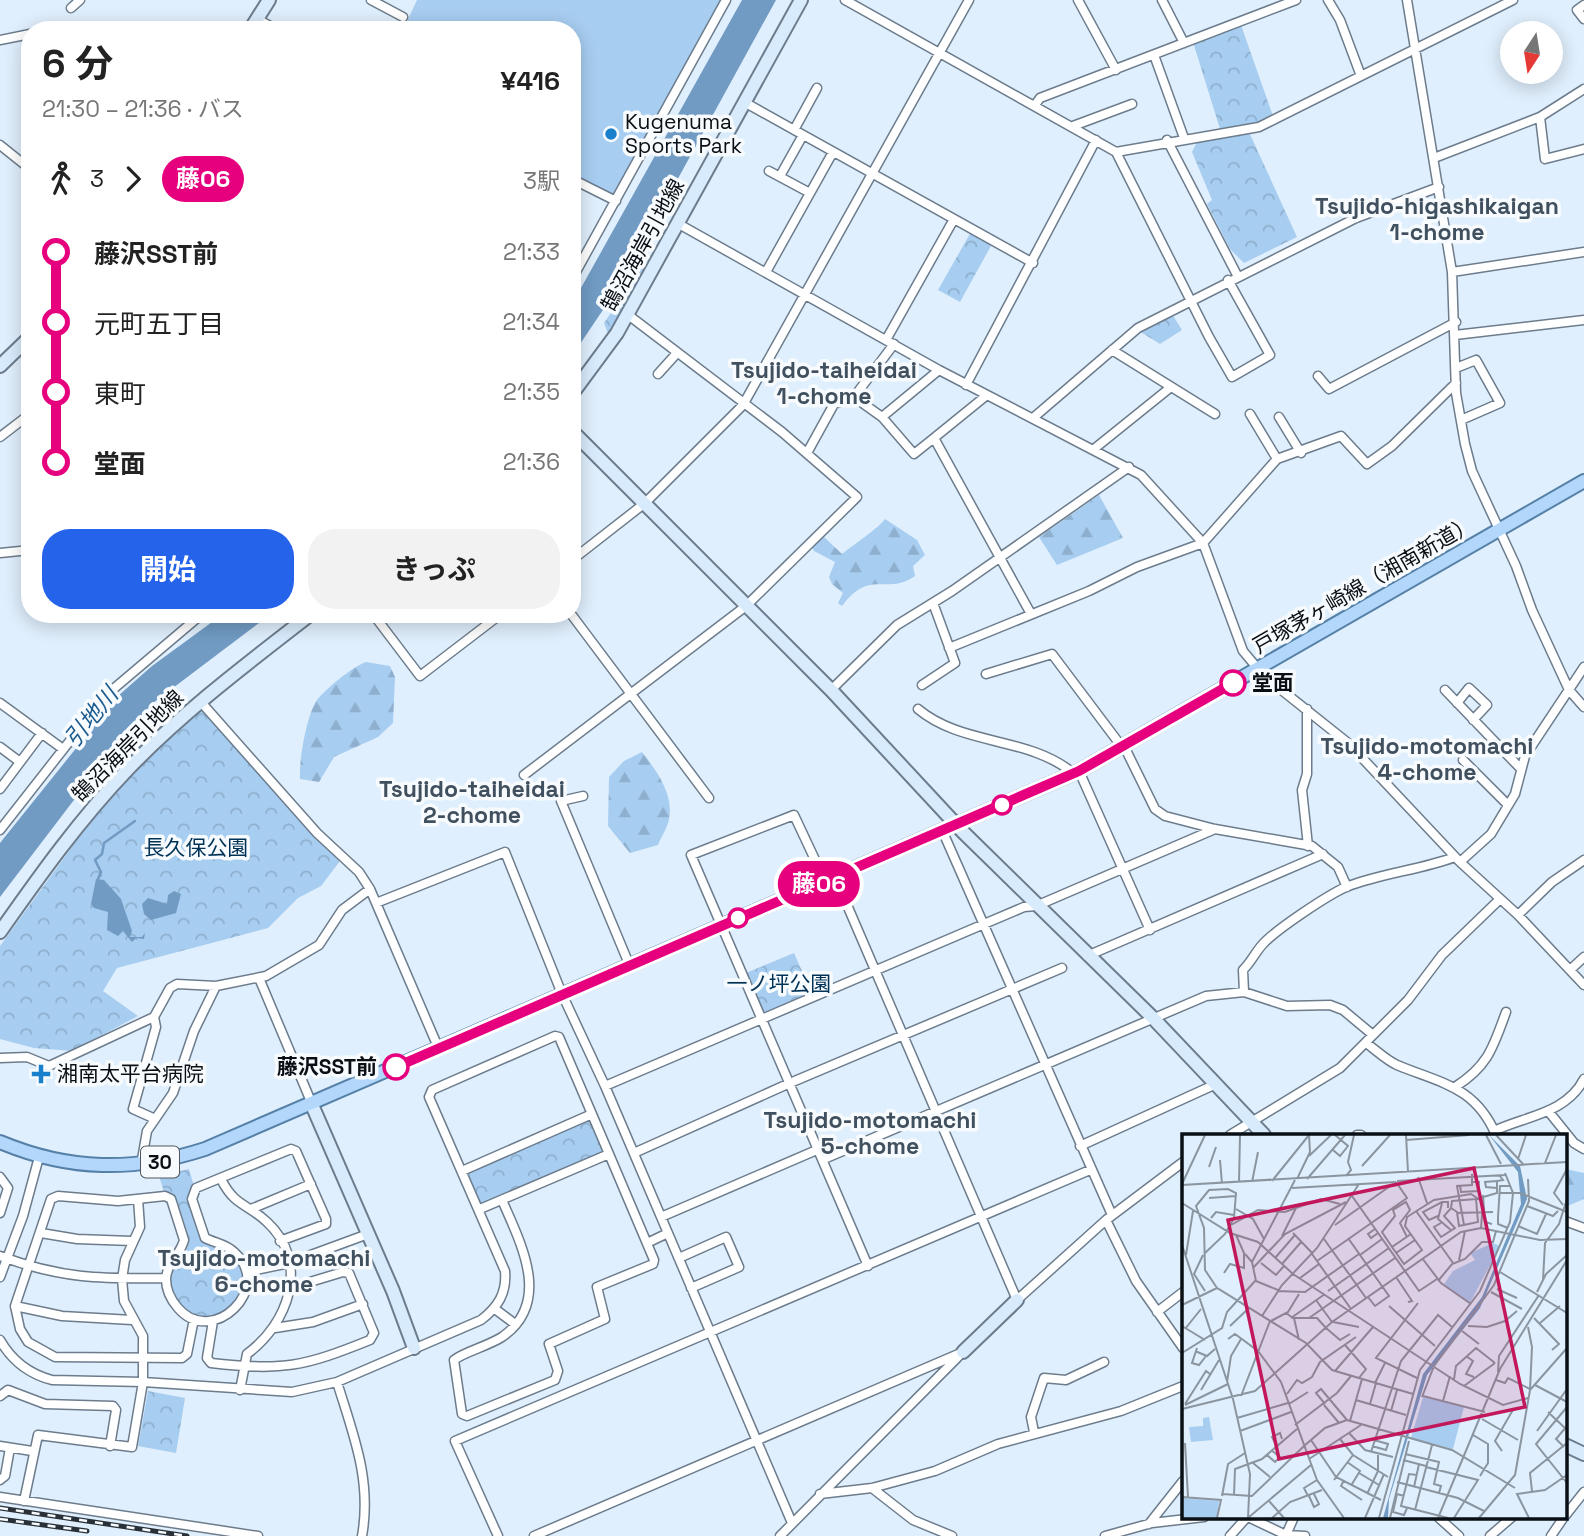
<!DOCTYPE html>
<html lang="ja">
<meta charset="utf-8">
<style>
:root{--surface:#fff;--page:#f2f2f2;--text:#222;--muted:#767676;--accent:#2563eb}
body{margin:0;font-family:"Space Grotesk","Noto Sans JP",sans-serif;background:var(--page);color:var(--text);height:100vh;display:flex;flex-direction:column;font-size:26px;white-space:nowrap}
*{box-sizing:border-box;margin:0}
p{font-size:23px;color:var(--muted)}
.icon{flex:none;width:38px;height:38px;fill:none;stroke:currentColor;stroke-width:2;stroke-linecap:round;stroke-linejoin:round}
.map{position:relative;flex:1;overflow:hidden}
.panel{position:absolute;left:21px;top:21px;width:560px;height:602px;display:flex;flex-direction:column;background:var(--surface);border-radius:28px;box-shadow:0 4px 18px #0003}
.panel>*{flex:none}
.badge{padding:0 14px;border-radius:23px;font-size:24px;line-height:46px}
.needle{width:46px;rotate:192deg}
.controls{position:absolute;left:1500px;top:21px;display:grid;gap:14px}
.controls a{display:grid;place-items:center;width:63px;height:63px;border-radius:50%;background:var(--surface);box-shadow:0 4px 18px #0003;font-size:35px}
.map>.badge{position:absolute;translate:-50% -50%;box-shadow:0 0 0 4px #fff}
.legs{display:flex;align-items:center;gap:10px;height:77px;padding:0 21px;font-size:23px}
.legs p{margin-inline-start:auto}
.head{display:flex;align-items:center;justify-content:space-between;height:119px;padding:0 21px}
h1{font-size:38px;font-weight:700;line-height:52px}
.cta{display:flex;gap:14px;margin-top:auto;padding:14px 21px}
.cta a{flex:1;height:80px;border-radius:28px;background:var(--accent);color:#fff;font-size:28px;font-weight:700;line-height:80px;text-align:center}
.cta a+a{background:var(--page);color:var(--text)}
ul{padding:0 21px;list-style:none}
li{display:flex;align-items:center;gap:24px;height:70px;font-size:26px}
li i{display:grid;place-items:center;width:10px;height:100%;margin:0 9px;background:currentColor}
li i::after{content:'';width:18px;height:18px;margin:-9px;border:5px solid;border-radius:50%;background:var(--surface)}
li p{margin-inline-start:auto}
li:first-child i{background:linear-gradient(#0000 50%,currentColor 0)}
li:last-child i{background:linear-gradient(currentColor 50%,#0000 0)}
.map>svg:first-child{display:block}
.grass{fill:#a7cdf0}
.forest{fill:url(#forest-firs)}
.park{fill:url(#park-crowns)}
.water{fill:#719bc3}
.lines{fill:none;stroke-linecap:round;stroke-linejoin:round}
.stream{stroke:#719bc3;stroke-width:2.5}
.street-casing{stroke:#6c7c8c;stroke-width:11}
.secondary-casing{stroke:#6c7c8c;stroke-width:16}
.primary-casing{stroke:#5580a7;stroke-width:16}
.street{stroke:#fff;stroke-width:8}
.secondary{stroke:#d8ebfc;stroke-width:12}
.primary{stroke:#b2d7fa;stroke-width:12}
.rail-casing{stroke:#293037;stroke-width:5}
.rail{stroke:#f7fbfe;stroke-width:2.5;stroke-dasharray:8;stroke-linecap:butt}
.line-1-casing{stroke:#fff;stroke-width:16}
.line-1{stroke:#e6007e;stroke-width:10}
.poi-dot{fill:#1b80cb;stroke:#f7fbfe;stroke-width:2.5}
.stop-1-dot{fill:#fff;stroke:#e6007e;stroke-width:3.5}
.labels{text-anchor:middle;stroke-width:7;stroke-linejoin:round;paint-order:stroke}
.shield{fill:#f7fbfe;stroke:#50565a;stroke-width:2}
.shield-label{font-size:19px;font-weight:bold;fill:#090f14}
.poi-label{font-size:21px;fill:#090f14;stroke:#f7fbfe;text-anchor:start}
.street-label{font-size:21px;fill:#090f14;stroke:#f7fbfe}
.stop-label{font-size:21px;font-weight:bold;fill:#090f14;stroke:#f7fbfe;text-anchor:start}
.park-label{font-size:21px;fill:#003257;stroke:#f7fbfe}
.neighbourhood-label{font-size:23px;font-weight:bold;fill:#41505e;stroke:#f7fbfe}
.water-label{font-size:23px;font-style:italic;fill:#1b5b8f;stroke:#f7fbfe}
.inset-road{fill:none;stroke:#8a95a0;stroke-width:2}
.view{fill:#c2185b;fill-opacity:0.15;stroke:#c2185b;stroke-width:3.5}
.inset-edge{fill:none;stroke:#090f14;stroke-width:3.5}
</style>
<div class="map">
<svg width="1584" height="1536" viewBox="0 0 1584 1536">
<defs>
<pattern id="forest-firs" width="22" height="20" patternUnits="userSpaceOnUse" patternTransform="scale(1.75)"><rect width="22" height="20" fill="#a7cdf0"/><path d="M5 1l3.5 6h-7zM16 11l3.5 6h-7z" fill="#8eafcd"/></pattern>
<pattern id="park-crowns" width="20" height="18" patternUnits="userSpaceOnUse" patternTransform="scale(1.75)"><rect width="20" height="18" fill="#a7cdf0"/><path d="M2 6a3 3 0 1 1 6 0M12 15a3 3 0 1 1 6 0" fill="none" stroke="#8eafcd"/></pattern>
</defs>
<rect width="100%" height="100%" fill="#e0effd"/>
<path class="grass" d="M417 0H721L616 195H612L572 176V30H403Z"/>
<path class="forest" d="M1099 495 1123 538 1057 565 1039 537Z
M885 519 917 540 925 555 913 566 915 576C886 596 870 568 842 606L838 603 843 593 832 584 829 577 835 562 814 551 812 547 823 536 842 554C852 546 880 527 885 519Z
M366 662 390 666 395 677 393 723 378 737 334 757 319 782 300 779C299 760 306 720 315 703 321 692 355 665 366 662Z
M642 752C656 770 674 794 669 819 668 827 661 837 658 845L630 853 608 826 609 777 624 761Z
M1565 1169 1584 1173V1199L1565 1207Z"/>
<path class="park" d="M1241 25 1273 116 1257 123 1220 129 1193 42Z
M1249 132 1297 237 1244 263 1230 249 1207 204 1212 200 1192 152 1197 142Z
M971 232 992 244 960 302 938 290Z
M643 266 649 275 611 341 604 323Z
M1172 314 1182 330 1160 344 1139 331Z
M202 708 299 819 340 861 321 886 298 898 268 928 117 968 103 991 138 1016 72 1051 34 1048 0 1039V946L90 822 137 770Z
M794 953 812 994 764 1015 746 973Z
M592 1114 609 1154 480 1209 462 1171Z
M189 1169 194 1186 188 1196C191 1209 194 1232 205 1241 212 1246 223 1246 229 1251 250 1266 247 1290 232 1306 210 1331 166 1311 170 1277 172 1264 186 1256 188 1245 190 1232 179 1211 176 1198L164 1192 159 1176Z
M148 1391 185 1398 176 1453 138 1446Z"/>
<path class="water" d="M742 0H776L619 286 572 356V304Z
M223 614H271L153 703 125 733 0 897V843L4 838 118 696 152 666Z
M96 879 104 880 121 899 132 931 130 937H142L145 933 144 939 136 938 132 942 123 931 118 936 107 930 108 912 94 908 91 904Z
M174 891 181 894 176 913 151 920 144 914 142 904 148 898 167 904 168 895Z"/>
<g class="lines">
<path class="stream" d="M98 879 101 872 95 860 102 854 104 843 135 821"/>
<defs>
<path id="street" d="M371 0 403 17
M845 0 1116 152 1209 337 1232 377 1270 355 1228 280
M1078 0 1116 70
M1162 0 1184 43
M1328 0 1340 20 1361 76
M1407 0 1452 272 1456 393 1465 444 1472 471 1516 566 1532 610 1569 690 1584 707
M1584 5 1577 10 1584 19
M71 8 80 0
M257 19 278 30
M68 30H110
M0 40 30 34
M1154 55 1184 138
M744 102 1033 263
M1035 105 1040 98 1296 0
M1540 117 1545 159 1584 149
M1073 126 1132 104
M794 130 817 88
M1167 140 1237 275
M0 145 30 169
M1116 152 1259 127 1513 0
M1434 158 1540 117 1584 89
M769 171 810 193
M780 176 803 135
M572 179 616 201
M677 223 939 370 1141 475 1203 543 1243 651 1264 676 1348 743 1460 862 1518 915 1584 985
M766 272 833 152
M1452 272 1584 252
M572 279 726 0
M1455 335 1584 320
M886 340 954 219
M1112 350 1215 414
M1456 368 1476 360 1500 403 1461 420
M658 374 677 353
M1318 376 1329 389 1456 322
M966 385 1096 140
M987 395 934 438 1031 614
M854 397 882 417 914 454 934 438
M1250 414 1277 459
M882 417 939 370
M1279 417 1301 453
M1033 418 1138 328 1356 218 1439 187
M0 437 30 414
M1094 449 1171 387
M807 453 834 404 854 397 894 344
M0 553 30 550
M572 560 645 503 743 405 969 0
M373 614 420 676 501 614
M571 614 709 798
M949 648 1089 591 1137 567 1203 543 1277 459 1341 436 1367 464 1392 446 1456 383
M986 674 1052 654 1122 747
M922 685 955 663 933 603
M831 690 897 625 952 591 1129 467
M1445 690 1521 769
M200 701 317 833 359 872 370 889 438 1047
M0 703 63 749
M1457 703 1469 688 1487 705 1473 720
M918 709C962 746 1028 736 1073 773
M1307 709V774L1302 790 1308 846
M1124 746 1155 809 1165 816 1215 829 1312 846 1338 867 1347 887
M0 747 20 762
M1463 760 1508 805
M1079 771 1150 930
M524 775 746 606 857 497 782 432 627 314
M0 789 42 733
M583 796 561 801 629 964
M0 830 105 696 202 614
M942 830 1112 1215
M1460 862 1491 834 1515 794 1525 756 1584 667
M835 877 1017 1300 1106 1220 1183 1162
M825 881 794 815 691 855 868 1266
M376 903 505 852 562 994 605 1086 792 1523
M1518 915 1552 882 1584 860
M1087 956 1323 854
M1570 970 1584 957
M259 978 312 1104
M1244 992 1243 970C1251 962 1255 953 1262 945 1275 930 1328 895 1346 887 1382 873 1420 870 1455 857
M1366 1043C1376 1050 1386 1060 1397 1065 1440 1083 1475 1086 1496 1135
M0 1058 27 1057 49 1066 154 1017 170 988 177 984 216 986 266 976 319 945 342 910 370 889
M605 1086 984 924 1024 907 1036 906 1215 829
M1455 1087C1488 1066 1493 1048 1506 1012
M1549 1112 1574 1143 1584 1149
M153 1118 133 1109 156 1027 154 1017
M1494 1131C1525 1116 1566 1114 1584 1079
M1230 1135 1340 1068 1408 1000 1442 955 1499 900
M1357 1135H1361
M1080 1146 1216 1084
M634 1153 790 1083 1062 968
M824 1159 1206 996 1244 992 1287 1006 1330 1005 1343 1010 1373 1035
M141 1165 147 1131 173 1093 194 1031 216 986
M462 1171 592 1114
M0 1177 8 1188 0 1213
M221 1179C235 1207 247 1203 267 1222 311 1263 288 1324 247 1354L240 1390
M502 1200C520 1242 553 1302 502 1337 488 1346 464 1352 454 1360L462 1414 467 1416 555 1380 558 1371 549 1344 605 1319 597 1287 653 1264 654 1260 609 1154
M251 1209 311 1184
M661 1217 819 1149
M1106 1220 1136 1281 1183 1348
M1565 1221 1584 1228
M41 1233 77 1239 132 1241
M647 1243 668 1233
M0 1256C62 1279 101 1279 166 1278
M679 1258 726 1237 739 1267 691 1288
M247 1272 289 1263 368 1234
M0 1277 23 1216 39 1157
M15 1306 62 1316 132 1320
M495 1309 515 1324
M1157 1312 1183 1292
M194 1319 187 1354 182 1358 55 1357 28 1342 20 1329 15 1306 51 1199 58 1196 118 1201 165 1196 171 1199 184 1240C181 1254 167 1262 166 1279 166 1289 171 1300 178 1308 212 1348 275 1288 234 1252 226 1244 215 1243 205 1238L192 1199 196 1188 291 1149 296 1151 326 1219V1224L280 1241
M213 1321 207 1358 211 1363C283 1371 303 1367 370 1340L374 1333 349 1273 343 1272 290 1288
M275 1328 313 1322 363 1304
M0 1340C12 1361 29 1374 52 1380L143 1382 292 1392 337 1382 481 1320C498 1307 507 1293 505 1271L429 1097 432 1090 555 1036 559 1037 609 1154 480 1209
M337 1382C353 1434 372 1480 362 1536
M0 1396 8 1390 45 1404 113 1406 116 1410 110 1446
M1034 1432 1031 1417 1044 1378 1066 1380 1104 1362
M0 1446 32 1451
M0 1480 5 1476 10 1448
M872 1488 913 1520 952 1536
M820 1494 872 1488 935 1471 998 1444 1121 1411 1183 1386
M0 1497 258 1536
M24 1501 38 1435 132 1447 143 1382V1336L124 1301 122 1279 125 1260 140 1227 138 1199
M1565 1516 1584 1492
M1248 1517 1286 1535 1305 1536
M1438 1517 1459 1536
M1149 1524 1183 1481
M1286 1535 1294 1517
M498 1536 455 1441 1090 1170
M534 1536 963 1352
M780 1536 958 1357
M1105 1536 1152 1523 1204 1517
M1230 1536 1247 1517
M1490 1536 1512 1517
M1551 1536 1564 1517"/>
<path id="secondary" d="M250 30 269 0
M0 366 30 337
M572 394 617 333 801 0
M572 431 831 690 963 832 1153 1018 1264 1135
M0 932C40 875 80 819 128 769 184 711 248 663 311 614
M312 1105 393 1291 414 1348
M963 1352 1017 1300
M1565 1445 1584 1454"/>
<path id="primary" d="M0 1142C69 1171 134 1172 205 1149L1079 771 1584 481"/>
</defs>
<use href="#street" class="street-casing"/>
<use href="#secondary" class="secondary-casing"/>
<use href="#primary" class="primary-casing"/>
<use href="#street" class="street"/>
<use href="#secondary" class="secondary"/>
<use href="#primary" class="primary"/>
<defs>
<path id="rail" d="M0 1508 187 1536
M0 1519 87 1531"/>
</defs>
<use href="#rail" class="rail-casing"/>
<use href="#rail" class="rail"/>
</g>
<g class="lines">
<defs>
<path id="line-1" d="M396 1067 1079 771 1233 683"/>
</defs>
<use href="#line-1" class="line-1-casing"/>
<use href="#line-1" class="line-1"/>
</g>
<g class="poi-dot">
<circle cx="611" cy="134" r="7"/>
<path d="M37.5 1063.5h7v7h7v7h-7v7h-7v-7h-7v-7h7z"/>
</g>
<g class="stop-1-dot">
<circle cx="1233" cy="683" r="12"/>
<circle cx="1002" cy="805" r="9"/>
<circle cx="738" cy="918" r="9"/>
<circle cx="396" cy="1067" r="12"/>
</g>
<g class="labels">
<rect class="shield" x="141" y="1146.5" width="38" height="31" rx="5"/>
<g class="shield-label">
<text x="160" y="1169">30</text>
</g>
<g class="poi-label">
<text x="625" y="129">Kugenuma<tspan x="625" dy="24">Sports Park</tspan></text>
<text x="57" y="1081">湘南太平台病院</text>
</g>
<g class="street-label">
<text transform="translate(643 245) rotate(-61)" y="7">鵠沼海岸引地線</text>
<text transform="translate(1364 585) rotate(-30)" y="7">戸塚茅ヶ崎線（湘南新道）</text>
<text transform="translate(128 746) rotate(-45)" y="7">鵠沼海岸引地線</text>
</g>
<g class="stop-label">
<text x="1252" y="690">堂面</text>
<text x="377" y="1074" text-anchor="end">藤沢SST前</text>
</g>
<g class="park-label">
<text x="196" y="855">長久保公園</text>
<text x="779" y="991">一ノ坪公園</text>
</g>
<g class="neighbourhood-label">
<text x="1437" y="214">Tsujido-higashikaigan<tspan x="1437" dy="26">1-chome</tspan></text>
<text x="824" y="378">Tsujido-taiheidai<tspan x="824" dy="26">1-chome</tspan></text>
<text x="1427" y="754">Tsujido-motomachi<tspan x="1427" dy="26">4-chome</tspan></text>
<text x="472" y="797">Tsujido-taiheidai<tspan x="472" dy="26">2-chome</tspan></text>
<text x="870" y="1128">Tsujido-motomachi<tspan x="870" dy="26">5-chome</tspan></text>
<text x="264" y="1266">Tsujido-motomachi<tspan x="264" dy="26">6-chome</tspan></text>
</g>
<g class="water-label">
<text transform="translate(91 717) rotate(-51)" y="8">引地川</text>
</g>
</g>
<g transform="translate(1182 1134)">
<rect width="385" height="385" fill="#e0effd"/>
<path d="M241 263 282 273 271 315 229 304Z" fill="#a7cdf0"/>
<path d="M311 109 318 112 288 169 262 150 271 137 293 126 288 119ZM27 283 31 306 9 308 7 293 21 292V284ZM0 364 37 367 35 384H0Z" fill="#a7cdf0"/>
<path d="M307 1 338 32 345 65 298 174 245 241 207 365 206 384H201L241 240 300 163 339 70 336 38Z" fill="#719bc3"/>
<path class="inset-road" d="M224 1 226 38M304 1 319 30M314 1 341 30M224 6 287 1M151 16 158 22 166 12 153 1M127 22 149 1M336 25 344 1M38 26 40 50M363 29 374 1M180 32 208 1M27 33 34 13M164 42 169 36 166 28 172 1M236 43 245 69M115 45 128 18 127 1M125 45 163 1M90 47 127 1M215 47 323 41M57 48 58 1M70 48 76 18M0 50 23 1M0 51 385 28M278 51 279 58 296 57 297 48H290M110 54 214 48M315 54 304 53 303 48 315 47M318 59H338L385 78M301 61 303 88 310 90M170 62 237 157 255 145M27 64 54 62M298 64 315 59V47L321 46 317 41M0 69 48 99 76 108 111 140 278 250 321 271 346 264M260 69 256 85 270 97M381 71 372 59 385 35M345 72 371 82 376 77M54 75 71 85 82 105M234 77 271 129M275 79 311 78M256 82 247 86 241 78 260 68H266V74M29 84 34 78 52 81M259 89 252 93 259 103 273 94 262 82 269 74 275 78 277 92 296 88 294 65 270 67 269 74M49 91 76 76 103 78 139 65 158 70M153 91 211 50M282 91 275 52 290 51V40M336 92 355 100 364 80M326 94 316 90V83L318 52H329M193 95 186 100 189 104 196 99M111 99 131 120M229 100 210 113 222 130 240 116 223 92 225 83 252 66 289 60 301 68 299 94M100 102 114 74M166 104 207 162 193 172 186 163M142 105 184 164M0 111 51 265 68 340 66 384M210 113 200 98 213 82 211 76 224 68 228 76 218 89 225 103M23 119 43 100 52 84 54 59 46 55 27 56 14 72 22 94 23 136 35 154M214 119 233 106M63 120 70 128 74 147 96 156M130 120 169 175M4 121 11 77M21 121 12 140 23 157M178 121 200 105M93 124 113 101M240 124 259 149 289 170M277 126 283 97M135 127 225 64 214 48M70 128 113 46M79 129 94 141 102 132M100 130 120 107M71 134 103 100 164 68M318 138 385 179M42 139 48 130 62 134V119L54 101M214 143 230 167 226 168M118 144 137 130M361 146 363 109 377 90 385 65M256 147 270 130 283 125 300 108H311L314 97M315 155 335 164M95 157 123 158 177 120M146 157 207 114M309 158 340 175M355 158 364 140 385 121M134 166 150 188M0 171 35 154 124 209 150 236 231 260M207 172 253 212M104 179 111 184H135L144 194M80 182 100 151 135 114 177 50M109 184 143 160M112 184 117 206M127 184 213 124M352 184 377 210 370 216M89 187 106 178 117 160M151 188 177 193M358 189 378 172M0 192 23 206M48 192 67 174M286 192 305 193 323 187 335 177M346 193 350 213 348 256M144 194 158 206 168 200M3 195 19 175M280 197 297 210M46 205 53 200 76 217 99 248 135 346 162 384M163 211 184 235 177 244M15 214 10 229 17 231 24 222M13 217 25 222 33 215M0 219 40 194 45 178 74 146M284 222 291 227 284 240 292 243M153 237 191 193M316 238 317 222 357 161M235 244 194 224 236 169M272 245 274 232 294 214 313 229M314 246 323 249 326 244 348 255M45 248 49 222 59 205M193 249 203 229M353 251 385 268M282 252 313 229M19 256 37 226M105 260 115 246 120 249 130 243 138 228 174 203M59 262 88 187M241 262 303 278M240 263 252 232 312 151 347 67 346 45M174 266 224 281M261 267 268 242M3 270 24 237 28 240M107 270 126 258M143 270 134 259 139 255 165 286 270 316 333 354M188 270 194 249M3 271 46 250M142 271 157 289M385 273 354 310 385 349M0 275 73 257 150 188 279 98 299 94 358 106 385 105M209 277 215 256M366 278 384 295M55 284 106 269M300 285 336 306M168 287 180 245M113 291 155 259 169 242M58 297 109 278M355 297 385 255M167 299 183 316 211 323M291 301 306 310V329L298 342M158 305 171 321 206 343M129 306 154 343 199 366M3 309 6 363M94 311 90 303 98 299 100 305M190 312 204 316 206 310 192 306M382 313 374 305 385 292M320 317 313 307 332 274M189 318 219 227 256 181 270 193M223 320 257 328 252 350 259 352 257 359M85 321 93 328 98 323 89 316M127 325 179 291M221 326 244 332M165 328 178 337 170 350M71 329 88 343M244 333 296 346 272 384M177 339 197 351M235 341 227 340 219 372 266 384M152 346 171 321M162 346 159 352 180 366M215 348 276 364 302 377M232 353 237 330M350 357 348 339 385 309M40 360 70 362 122 312 143 294 165 286M185 360 196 337V321M52 361 53 335 80 325 115 295M40 362 46 330 63 319M126 362 122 354 135 346M127 362 132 373 137 370 132 360M222 362 215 360 211 378 222 381 225 374M0 363 39 366 35 384M87 367 102 384M233 376 250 311M67 383 129 331M90 384 108 368 140 356M183 384 202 340M197 384 238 236 298 157 328 88 331 59 323 39M208 384 227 307M256 384 318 235 385 126M297 384 333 341 348 256 385 214M347 384 335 360 363 356 385 341"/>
<path class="view" d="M292 34 343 273 97 325 46 86Z"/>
<rect width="385" height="385" class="inset-edge"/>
</g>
</svg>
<div class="controls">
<a><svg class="needle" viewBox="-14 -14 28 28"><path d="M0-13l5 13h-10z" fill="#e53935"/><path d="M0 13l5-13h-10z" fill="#767676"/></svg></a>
</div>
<b class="badge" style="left:819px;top:884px;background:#e6007e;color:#fff">藤06</b>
<section class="panel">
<div class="head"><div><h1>6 分</h1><p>21:30 – 21:36 · バス</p></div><b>¥416</b></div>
<div class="legs"><svg class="icon" aria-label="walk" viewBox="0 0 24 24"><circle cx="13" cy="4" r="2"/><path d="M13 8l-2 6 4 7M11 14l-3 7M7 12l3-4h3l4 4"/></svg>3<svg class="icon" aria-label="forward" viewBox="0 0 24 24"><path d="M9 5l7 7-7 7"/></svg><b class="badge" style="background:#e6007e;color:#fff">藤06</b><p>3駅</p></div>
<ul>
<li><i style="color:#e6007e"></i><b>藤沢SST前</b><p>21:33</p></li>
<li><i style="color:#e6007e"></i><span>元町五丁目</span><p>21:34</p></li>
<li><i style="color:#e6007e"></i><span>東町</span><p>21:35</p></li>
<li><i style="color:#e6007e"></i><b>堂面</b><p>21:36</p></li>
</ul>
<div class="cta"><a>開始</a><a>きっぷ</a></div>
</section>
</div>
